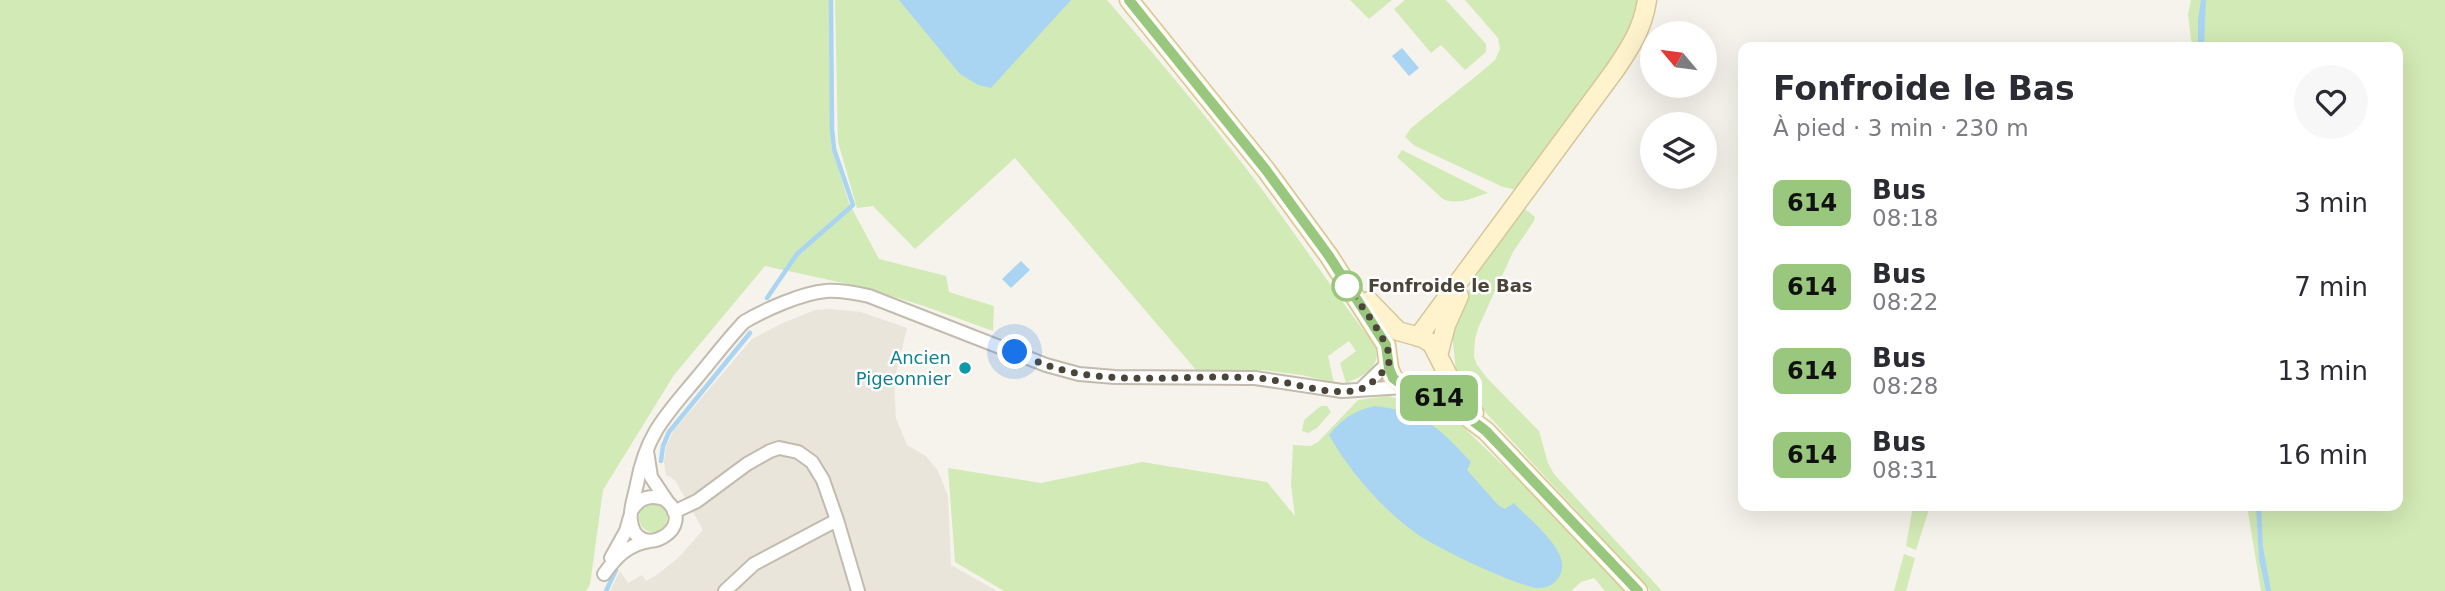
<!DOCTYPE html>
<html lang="fr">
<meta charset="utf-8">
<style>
:root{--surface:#fff;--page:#f7f7f7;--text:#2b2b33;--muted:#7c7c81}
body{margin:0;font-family:"DejaVu Sans",sans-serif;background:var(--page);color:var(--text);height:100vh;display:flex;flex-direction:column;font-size:26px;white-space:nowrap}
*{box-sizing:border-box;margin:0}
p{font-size:23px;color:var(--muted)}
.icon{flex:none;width:38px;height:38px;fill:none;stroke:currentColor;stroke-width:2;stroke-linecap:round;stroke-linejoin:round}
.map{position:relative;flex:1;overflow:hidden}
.panel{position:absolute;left:1738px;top:42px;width:665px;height:469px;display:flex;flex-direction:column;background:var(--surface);border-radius:14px;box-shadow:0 7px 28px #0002}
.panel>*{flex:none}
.badge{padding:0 14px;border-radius:10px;font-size:24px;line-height:46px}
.needle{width:46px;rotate:299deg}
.controls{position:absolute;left:1640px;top:21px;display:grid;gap:14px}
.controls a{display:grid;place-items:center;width:77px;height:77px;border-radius:50%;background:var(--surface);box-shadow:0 7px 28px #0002;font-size:35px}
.you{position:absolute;width:35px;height:35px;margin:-18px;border:5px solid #fff;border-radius:50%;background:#1a73e8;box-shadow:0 0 0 10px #1a73e833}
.map>.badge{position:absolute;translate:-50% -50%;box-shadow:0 0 0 4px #fff}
.round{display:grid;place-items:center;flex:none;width:74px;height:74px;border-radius:37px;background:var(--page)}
.headline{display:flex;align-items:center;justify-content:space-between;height:119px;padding:0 35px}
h1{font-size:33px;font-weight:600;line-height:52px}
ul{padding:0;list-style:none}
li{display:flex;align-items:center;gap:21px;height:84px;padding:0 35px}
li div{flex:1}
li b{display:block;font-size:26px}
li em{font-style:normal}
li .badge{min-width:77px;font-weight:700;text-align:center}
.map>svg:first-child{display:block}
.residential{fill:#eae5da}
.green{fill:#d2eab5}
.water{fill:#a9d4f2}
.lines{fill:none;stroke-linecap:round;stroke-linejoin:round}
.stream{stroke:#a9d4f2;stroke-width:4.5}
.street-casing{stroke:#c2bbae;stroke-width:16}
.secondary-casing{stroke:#d6c79b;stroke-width:21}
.street{stroke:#fff;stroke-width:12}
.secondary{stroke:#fff3cd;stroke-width:18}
.line-casing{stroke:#fff;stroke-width:16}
.line{stroke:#98c77d;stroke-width:10}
.walk{stroke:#4b4439;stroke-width:7;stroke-dasharray:0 12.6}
.stop-dot{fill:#fff;stroke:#98c77d;stroke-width:3.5}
.culture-dot{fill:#0f9aa8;stroke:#fff;stroke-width:2.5}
.labels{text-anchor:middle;stroke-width:5;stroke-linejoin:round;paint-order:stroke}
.stop-label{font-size:18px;font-weight:bold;fill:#4b4439;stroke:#fff;text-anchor:start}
.culture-label{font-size:18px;fill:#0d838f;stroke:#fff;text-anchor:end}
</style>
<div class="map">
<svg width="2445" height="591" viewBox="0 0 2445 591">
<rect width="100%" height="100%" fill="#f6f3ec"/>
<path class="residential" d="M830 309 861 312 907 328 894 381 896 418 907 445 926 456 938 471 948 496 951 565 997 591H610L620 571 628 583 642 575 646 581 658 574 678 558 703 530 675 480 666 475 664 462 666 446 674 430 752 339 783 323 815 310Z"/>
<path class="green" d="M0 0H829L831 145 849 203 879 259 946 276 949 292 994 306 993 331 924 306 866 288 765 266 674 375 603 490 590 585 586 591H0Z
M835 0H1107C1167 69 1225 138 1278 211 1311 256 1341 302 1375 345 1383 367 1363 376 1346 383L1340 363 1356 351 1349 341 1328 356 1334 383 1302 375 1263 370 1197 371 1015 158 915 249 873 206 857 208 838 142Z
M1350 0H1392L1369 19Z
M1405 0H1446L1486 44V52L1465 70 1441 45 1431 53 1394 9Z
M1465 0H1644L1641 17 1523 191 1503 187 1415 146 1405 137 1411 128 1480 73 1495 60 1500 49 1498 38Z
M2191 0H2445V591H2261L2247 506H2398V47H2192L2188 14Z
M1402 150 1488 193C1474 197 1458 206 1443 199L1397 157Z
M1525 209 1535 217 1534 221 1513 252 1478 328 1475 339 1474 357 1477 365 1487 378 1539 431 1548 463 1554 474 1662 591H1651L1487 414 1459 379 1456 371 1452 333 1458 309 1482 266 1520 211Z
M1388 396 1410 402H1420L1446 411 1540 500 1625 591H1605L1594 578 1581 582 1571 591H1004L955 562 948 468 1041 483 1142 462 1267 482 1295 516 1291 485 1293 445 1311 446 1318 442 1358 400Z
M1321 406H1327L1331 412 1317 428 1308 433 1302 431 1304 420Z
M639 518a14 14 0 1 1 28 0a14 14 0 1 1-28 0Z
M1913 506H1930L1916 550 1906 546Z
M1904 554 1915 558 1906 591H1894Z"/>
<path class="water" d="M899 0H1071L991 88 978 85 960 74Z
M2201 0H2206L2204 47H2198V20Z
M1402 48 1419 68 1409 76 1392 56Z
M1021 261 1030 270 1011 288 1002 279Z
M1375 406C1425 412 1438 427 1471 462L1467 470 1499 506 1505 509 1514 503C1528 518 1547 533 1557 550 1562 558 1564 568 1560 575 1556 584 1548 588 1538 588 1516 586 1437 548 1417 534 1382 509 1350 472 1329 435 1343 418 1354 411 1375 406Z
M2256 506H2261L2263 547 2271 591H2266L2259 559Z"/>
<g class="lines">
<path class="stream" d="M767 298 797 254 853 205 834 149 832 129 831 0
M661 461 663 446 669 432 750 333
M606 591 616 570"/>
<defs>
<path id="street" d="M1361 389 1388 363
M647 451 651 477 667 501
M632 510C639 498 650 494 664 499 702 527 636 564 631 521 629 510 635 495 637 484 646 435 665 416 696 379 712 360 727 340 744 322 764 310 802 293 826 291 840 290 855 293 869 296L1046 365 1079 374 1115 377 1255 378 1342 391 1404 387
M674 512 697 501 747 464 770 451 779 448 798 452 812 462 823 480 837 520 858 591
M611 558 626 531 630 517
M604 574C616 557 628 544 650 541
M725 591 754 564 837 520"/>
<path id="secondary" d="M1129 0 1266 170 1329 256 1386 345 1389 368 1393 378 1405 388 1447 402 1486 431 1638 591
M1369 301 1398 331 1423 338 1432 344 1452 383 1474 413
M1418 337 1615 70C1630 48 1643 28 1647 0
M1439 352 1446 325 1459 296"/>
</defs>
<use href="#street" class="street-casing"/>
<use href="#secondary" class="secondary-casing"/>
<use href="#street" class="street"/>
<use href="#secondary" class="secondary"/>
</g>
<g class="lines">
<defs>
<path id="line" d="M1129 0 1266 170 1329 256 1386 345 1389 368 1393 378 1405 387 1447 401 1486 431 1638 591"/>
</defs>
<use href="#line" class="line-casing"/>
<use href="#line" class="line"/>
<path class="walk" d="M1015 352C1035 361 1054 369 1076 373 1135 384 1197 374 1257 378 1288 380 1328 397 1358 390 1368 388 1385 372 1389 362 1394 345 1355 299 1346 283L1347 286"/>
</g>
<circle class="stop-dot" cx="1347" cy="286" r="14"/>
<circle class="culture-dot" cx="965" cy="368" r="7"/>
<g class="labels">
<g class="stop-label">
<text x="1368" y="292">Fonfroide le Bas</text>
</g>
<g class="culture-label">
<text x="951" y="364">Ancien<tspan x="951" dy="21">Pigeonnier</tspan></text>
</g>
</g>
</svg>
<div class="controls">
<a><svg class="needle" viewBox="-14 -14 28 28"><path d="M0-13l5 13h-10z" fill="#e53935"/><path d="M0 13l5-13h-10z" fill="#7c7c81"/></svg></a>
<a><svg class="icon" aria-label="layers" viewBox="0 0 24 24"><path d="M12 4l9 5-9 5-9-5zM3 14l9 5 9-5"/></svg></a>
</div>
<div class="you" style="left:1015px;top:352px"></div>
<b class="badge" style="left:1439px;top:398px;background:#98c77d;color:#111">614</b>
<section class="panel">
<div class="headline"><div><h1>Fonfroide le Bas</h1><p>À pied · 3 min · 230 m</p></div><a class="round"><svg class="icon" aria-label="heart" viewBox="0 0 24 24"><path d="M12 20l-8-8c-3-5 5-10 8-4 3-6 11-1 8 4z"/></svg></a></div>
<ul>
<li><span class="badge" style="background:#98c77d;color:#111">614</span><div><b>Bus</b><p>08:18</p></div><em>3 min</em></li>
<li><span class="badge" style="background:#98c77d;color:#111">614</span><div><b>Bus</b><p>08:22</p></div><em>7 min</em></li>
<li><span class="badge" style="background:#98c77d;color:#111">614</span><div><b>Bus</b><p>08:28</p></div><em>13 min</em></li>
<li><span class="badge" style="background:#98c77d;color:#111">614</span><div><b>Bus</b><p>08:31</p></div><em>16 min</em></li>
</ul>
</section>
</div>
